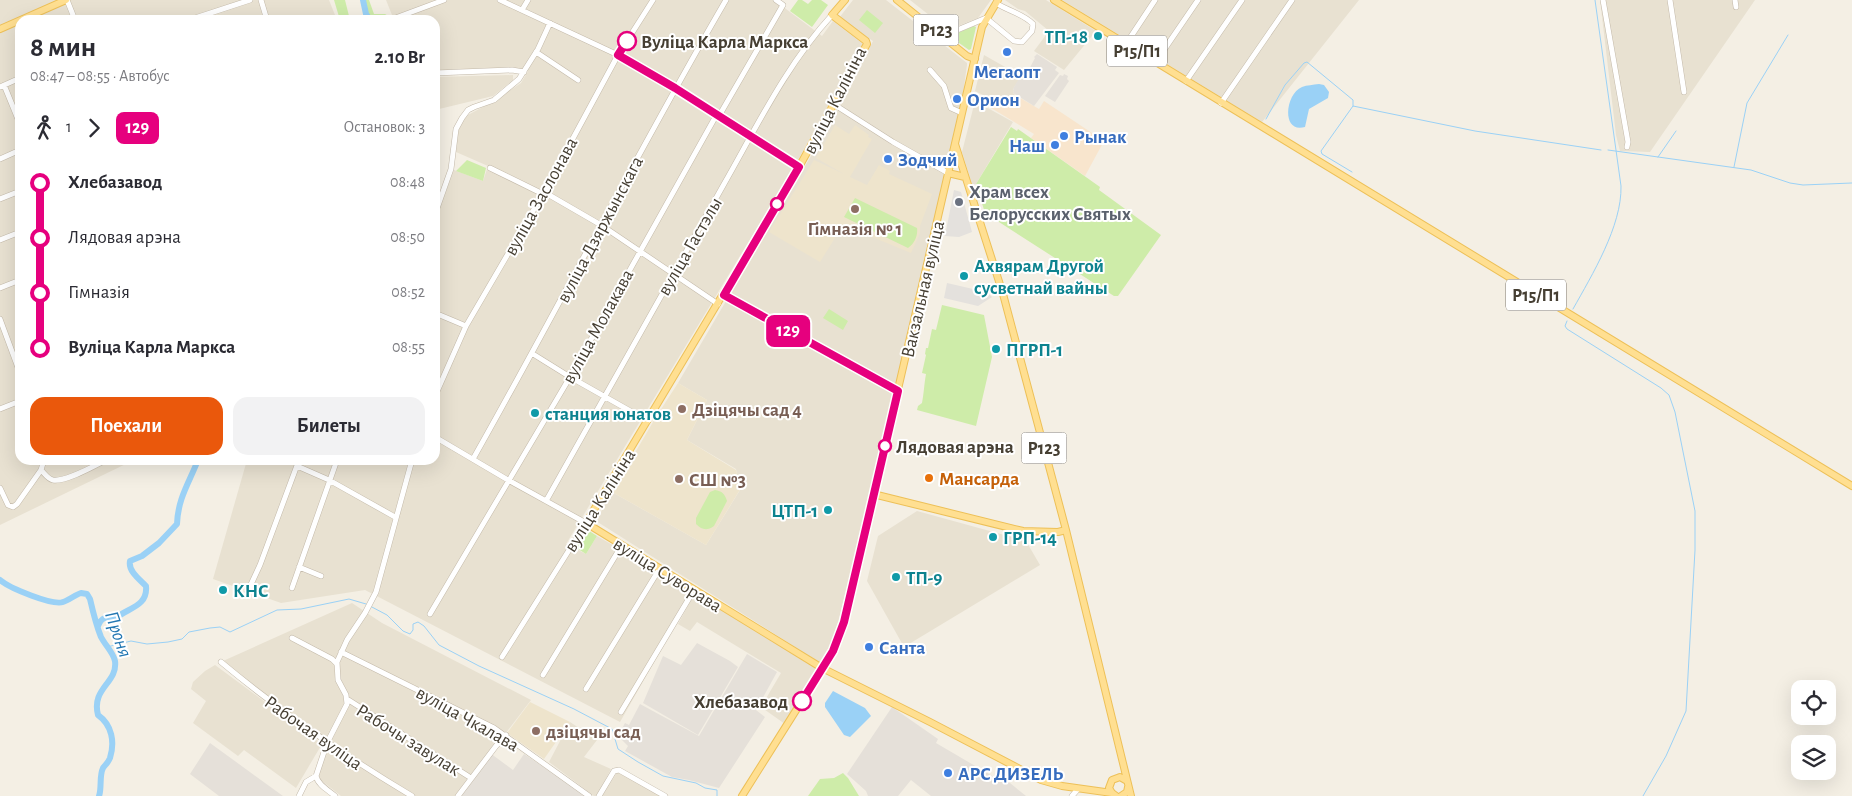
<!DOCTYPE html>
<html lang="ru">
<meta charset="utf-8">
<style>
:root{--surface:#fff;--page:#f2f2f3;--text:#2b2b33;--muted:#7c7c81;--accent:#ea580c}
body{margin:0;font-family:"Alegreya Sans",sans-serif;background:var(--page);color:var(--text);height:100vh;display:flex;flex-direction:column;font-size:19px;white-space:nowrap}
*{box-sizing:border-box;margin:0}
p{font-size:16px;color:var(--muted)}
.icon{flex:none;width:28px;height:28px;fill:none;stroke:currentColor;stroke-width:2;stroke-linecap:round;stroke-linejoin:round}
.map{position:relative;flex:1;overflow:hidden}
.sheet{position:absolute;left:15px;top:15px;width:425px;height:450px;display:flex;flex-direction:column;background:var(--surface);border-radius:15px;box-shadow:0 5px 20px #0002}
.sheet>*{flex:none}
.badge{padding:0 10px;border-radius:8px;font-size:18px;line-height:32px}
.buttons{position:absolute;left:1791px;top:680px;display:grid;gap:10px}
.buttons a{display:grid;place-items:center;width:45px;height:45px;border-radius:10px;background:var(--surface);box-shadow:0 5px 20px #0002;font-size:25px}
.map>.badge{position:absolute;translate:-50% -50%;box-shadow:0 0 0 2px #fff}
.legs{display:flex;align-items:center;gap:8px;height:55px;padding:0 15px;font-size:16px}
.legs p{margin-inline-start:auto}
.headline{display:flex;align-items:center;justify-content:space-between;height:85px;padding:0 15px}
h1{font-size:28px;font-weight:700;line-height:38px}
.cta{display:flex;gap:10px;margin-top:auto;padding:10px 15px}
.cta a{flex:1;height:58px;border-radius:15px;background:var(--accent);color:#fff;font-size:20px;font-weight:700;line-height:58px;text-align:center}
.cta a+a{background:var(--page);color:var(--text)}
ul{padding:0 15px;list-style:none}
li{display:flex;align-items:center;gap:18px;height:55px;font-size:19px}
li i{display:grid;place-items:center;width:8px;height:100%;margin:0 6px;background:currentColor}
li i::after{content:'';width:12px;height:12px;margin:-6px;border:4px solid;border-radius:50%;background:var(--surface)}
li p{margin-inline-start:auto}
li:first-child i{background:linear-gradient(#0000 50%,currentColor 0)}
li:last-child i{background:linear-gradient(currentColor 50%,#0000 0)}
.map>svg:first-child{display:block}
.residential{fill:#e8e1d1}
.commercial{fill:#f8e5cd}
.industrial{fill:#e5e0d9}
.education{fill:#eee4cc}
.green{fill:#ceeca9}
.parking{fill:#e4e1dd}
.water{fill:#9ad1f6}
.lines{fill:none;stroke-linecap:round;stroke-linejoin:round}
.stream{stroke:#9ad1f6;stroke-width:1}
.river{stroke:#9ad1f6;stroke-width:6}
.minor-casing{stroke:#c3b9a9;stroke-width:6}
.major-casing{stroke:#edc058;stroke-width:8}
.minor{stroke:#fff;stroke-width:5}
.major{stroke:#ffdf91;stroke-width:6}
.line-1-casing{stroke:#fff;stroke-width:11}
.line-1{stroke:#e6007e;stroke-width:8}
.culture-dot{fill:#0f9aa8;stroke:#fff;stroke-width:2}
.stop-1-dot{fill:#fff;stroke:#e6007e;stroke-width:2.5}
.shop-dot{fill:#3f7fe0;stroke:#fff;stroke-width:2}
.worship-dot{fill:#6b7280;stroke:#fff;stroke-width:2}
.education-dot{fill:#8d6e63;stroke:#fff;stroke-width:2}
.food-dot{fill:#e8710a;stroke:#fff;stroke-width:2}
.labels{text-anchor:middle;stroke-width:4;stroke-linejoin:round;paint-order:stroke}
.shield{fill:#fff;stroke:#7e7970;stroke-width:1}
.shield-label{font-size:18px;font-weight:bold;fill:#463f33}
.culture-label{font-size:19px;font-weight:bold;fill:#0d838f;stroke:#fff;text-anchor:start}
.stop-label{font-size:19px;font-weight:bold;fill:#463f33;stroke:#fff;text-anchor:start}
.shop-label{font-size:19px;font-weight:bold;fill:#366cbe;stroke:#fff;text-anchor:start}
.street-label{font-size:19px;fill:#463f33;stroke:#fff}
.worship-label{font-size:19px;font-weight:bold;fill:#5b616d;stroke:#fff;text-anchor:start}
.education-label{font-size:19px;font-weight:bold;fill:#785e54;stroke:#fff;text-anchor:start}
.food-label{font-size:19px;font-weight:bold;fill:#c56008;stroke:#fff;text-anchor:start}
.water-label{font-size:20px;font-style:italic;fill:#2377b2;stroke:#fff}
</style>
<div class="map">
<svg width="1852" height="796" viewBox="0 0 1852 796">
<rect width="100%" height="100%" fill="#f4efe4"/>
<path class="residential" d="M0 0H329L337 20H20V460H134L0 525Z
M386 0H774L822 36 833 21 863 44 798 160 566 544 586 554 597 536 694 592 620 722 365 590 281 603 213 579 247 460H435V220L454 170 483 181 488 166 456 152 458 130 466 116 496 100 521 83 528 71 435 72V20H394Z
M853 0H886L967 63V65L963 94 911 336 834 638 822 664 596 521 612 492 706 545 740 490 736 469 687 440 707 400 678 383 842 103 873 41 839 18Z
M910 0H991L978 18 948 30Z
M1005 0H1046L1096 31 1064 70 1034 51 1049 31 1025 11 1018 9Z
M1062 0H1359L1262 122Z
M1600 0H1755L1650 152 1620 151 1616 135Z
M984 55 1014 72 1019 80 1013 89 1014 90 1013 93 1015 95 1012 99 994 95 985 96 975 91Z
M513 75V80L493 96 435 110V77Z
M975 101 1013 122 976 184H972L962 152Z
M917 511 1026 541 1040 565 904 647 867 581 878 536Z
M695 593 818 670 785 724 761 707 781 673 697 622 690 631 678 624Z
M352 603 382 623 531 700 458 796H341L317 777 329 743 276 704 223 661Z
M215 665 322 744 296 788 244 750 238 756 193 723 206 701 191 689 193 682 205 671Z
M570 722 597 740 584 757 611 769 597 796H594L549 762Z
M618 771 662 796H602Z"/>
<path class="commercial" d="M994 95 1012 99 1015 95 1039 109 1044 101 1104 141 1085 176 1031 138 1034 134 983 103 985 96Z"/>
<path class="industrial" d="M1037 54 1057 67 1055 70 1059 73 1034 106 1013 93 1014 90 1013 89 1022 73 1026 75 1035 58 1034 57Z
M1064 74 1068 76 1067 79 1069 81 1055 102 1045 96 1060 75 1063 76Z
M697 643 730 661 738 667 698 735 643 703 663 656 681 665Z
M747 654 777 672 756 710 765 717 719 788 689 780 672 777 625 751 628 746 618 736 625 723 629 725 640 704 699 736Z
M892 707 938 739 936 743 994 777 1010 783 1026 796H931L911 780 898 796H868L866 791 847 774Z
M210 743 283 796H219L190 774Z
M490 753 513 770 524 754 587 796H459Z"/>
<path class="education" d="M835 125 849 134 855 125 869 135 868 137 872 139 850 177 867 185 879 165 890 171 889 174 932 194 920 226V233L911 253 843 225 820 262 769 232 814 160 844 174 816 158Z
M678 383 707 400 687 440 736 470 741 488 706 545 612 492 656 417Z
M530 702 570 722 544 759 507 733Z"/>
<path class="green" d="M334 0H345L350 20H340Z
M365 0H369L374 14H385L390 17 373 20 368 13Z
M798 0H802L808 4 812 0H821L828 5 812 27 790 11Z
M867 10 883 23 875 33 859 20Z
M974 26 976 27 971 49 969 50 952 38 953 35Z
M1011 127 1017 131 1018 129 1100 187 1099 190 1161 235 1118 296H1114L985 213 976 184Z
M467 160 486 168 483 181 456 171Z
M855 198 917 228C918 235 915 243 908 248L844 217Z
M942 305 984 315 992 357 976 426 917 410 918 406 922 403C924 393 924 385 926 374L922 373 926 355 925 354 926 348H928L932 329 936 330Z
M829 309 848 321 843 330 823 318Z
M715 490C722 491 725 494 727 501L714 526C707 531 702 530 696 524V518L710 492Z
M586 529 597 536 586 554 575 547Z
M843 773 848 778 859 796H808L820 779 834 778Z"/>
<path class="parking" d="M954 190 961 192 972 232 959 237 945 236Z
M947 283 986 292 992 297 978 306 944 298Z"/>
<path class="water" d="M1319 84 1324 85 1329 92 1328 98 1309 109 1305 127C1281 134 1285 94 1302 87 1307 85 1313 85 1319 84Z
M833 691 865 708 871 716 850 737 844 735 825 707V703Z"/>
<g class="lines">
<path class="stream" d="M1266 119 1285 85 1304 63 1307 62 1353 100V106
M1608 150 1751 170 1790 183 1803 185 1852 183
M1658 157 1676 131
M1734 167 1747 103 1788 35
M1352 172 1322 154 1321 151 1353 106 1475 131 1601 150
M1573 309C1592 275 1622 226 1621 186L1595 0
M1567 321 1565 326 1567 329 1661 388 1669 395 1675 412 1695 511V550L1686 711 1666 756 1643 796
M370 606 387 615 403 631 410 634 413 630V624L418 622 424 626 439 645 479 666 574 709 612 729 618 749 638 762 663 776 696 783 705 788 717 790V796
M107 647 131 641 147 644 168 642 182 639 189 632 210 628 220 627 230 632 277 610 301 609 349 599 366 604"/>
<path class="river" d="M363 0 366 14 370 20
M0 580C9 588 53 606 63 602 69 600 75 595 81 593L87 594 90 599C93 612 96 625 101 637 105 645 113 652 115 661 118 683 91 688 98 715 112 725 115 742 110 758 108 763 105 765 103 768 99 776 102 788 99 796
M98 626C102 616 107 617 116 618 127 608 148 607 146 586 139 579 128 571 130 561L142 556 159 543 177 524C178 498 189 483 198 460"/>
<defs>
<path id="minor" d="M67 0 75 20
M261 0 267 20
M500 0 618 55 675 88 799 167
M1603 0 1628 142 1627 147
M1670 0 1684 92
M1735 0 1736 7
M522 10 528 0
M189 20 250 0
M390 20 444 0
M943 36 986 18 1014 41 1022 42 1032 31 1033 24C1024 14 1008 11 996 3
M1126 44 1155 0
M536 52 578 80
M1155 63 1198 0
M930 70 944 86 951 108 962 113
M435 73 512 70 524 72
M1186 81 1242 0
M4 85 20 124
M0 87 20 78
M1221 103 1292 0
M835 105 893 142 948 173
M719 116 783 5 776 0
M0 159 20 150
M490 168 543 194
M544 192 601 225 718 304
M0 199 20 191
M435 214 451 169 456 129 462 118 468 110 474 107 494 100 519 79 538 49 550 23
M0 240 20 232
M0 288 20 280
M435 313 466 326
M0 319 20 373
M533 354 570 377 648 421
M435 396 466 326 544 192 618 55 653 0
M0 409 20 401
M435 437 508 480 586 523 502 657
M473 459C559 307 638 151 726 0
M297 466 329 480 395 517
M41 470C45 474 48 479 53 480 66 482 94 466 106 460
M0 488 8 505 13 507 17 504 41 470 44 460
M546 501C606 396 664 289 724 184 757 126 787 64 832 15
M299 567 321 576
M292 588 337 460
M246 595 260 565 299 460
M430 614 570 377 717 114
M292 638 332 659 337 664
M341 652 494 728 589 796
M221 662C281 712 345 756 412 796
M543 675 622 545
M586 689 660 568
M347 699 471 778
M621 712 694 590
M316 776C318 785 328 790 335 796
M299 796 306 782 316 776 327 743 347 704 346 695 338 680 337 662 347 640 365 613 376 592 412 460
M458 796 496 746 506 735
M599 796 614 771 619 770 665 796
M1072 796 1078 789"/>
<path id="major" d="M845 0 832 15 866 41 867 44 799 167 586 523 822 668 930 722 1041 780 1062 786 1112 793
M897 0 967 56 975 59
M1054 0 1852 486
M0 29 66 0
M955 144 1003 294 1066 530 1131 796
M948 173 965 177
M724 295 898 391
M873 494 1023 531 1058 532 1066 530
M742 796 829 658 844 622 982 27 998 0
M1116 796 1112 793 1109 788 1112 780 1120 777 1127 781
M1121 796 1127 792 1128 787"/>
</defs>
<use href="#minor" class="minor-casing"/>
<use href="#major" class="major-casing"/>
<use href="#minor" class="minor"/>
<use href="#major" class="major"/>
</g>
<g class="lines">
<defs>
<path id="line-1" d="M627 41 618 55 675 88 799 167 724 295 898 391 844 622 833 651 802 701"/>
</defs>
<use href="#line-1" class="line-1-casing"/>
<use href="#line-1" class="line-1"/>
</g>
<g class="culture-dot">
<circle cx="1098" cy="36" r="5"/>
<circle cx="964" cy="276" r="5"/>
<circle cx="996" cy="349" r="5"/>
<circle cx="535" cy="413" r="5"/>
<circle cx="828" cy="510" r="5"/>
<circle cx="993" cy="537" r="5"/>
<circle cx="896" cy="577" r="5"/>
<circle cx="223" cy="590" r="5"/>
</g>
<g class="stop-1-dot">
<circle cx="627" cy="41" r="9"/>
<circle cx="777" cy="204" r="6"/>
<circle cx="885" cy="446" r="6"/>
<circle cx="802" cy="701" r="9"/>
</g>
<g class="shop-dot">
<circle cx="1007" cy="52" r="5"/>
<circle cx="957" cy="99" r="5"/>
<circle cx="1064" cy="136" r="5"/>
<circle cx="1055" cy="145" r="5"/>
<circle cx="888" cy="159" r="5"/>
<circle cx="869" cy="647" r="5"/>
<circle cx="948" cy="773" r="5"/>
</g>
<circle class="worship-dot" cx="959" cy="202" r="5"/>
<g class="education-dot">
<circle cx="855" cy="209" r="5"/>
<circle cx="682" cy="409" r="5"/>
<circle cx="679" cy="479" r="5"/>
<circle cx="536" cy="731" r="5"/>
</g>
<circle class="food-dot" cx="929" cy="478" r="5"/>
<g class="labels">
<g class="shield">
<rect x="913.5" y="14.5" width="45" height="31" rx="4"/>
<rect x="1107" y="35.5" width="60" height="31" rx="4"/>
<rect x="1506" y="279.5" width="60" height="31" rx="4"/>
<rect x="1021.5" y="432.5" width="45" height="31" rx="4"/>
</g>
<g class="shield-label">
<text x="936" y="36">Р123</text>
<text x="1137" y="57">Р15/П1</text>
<text x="1536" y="301">Р15/П1</text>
<text x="1044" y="454">Р123</text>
</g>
<g class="culture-label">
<text x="1088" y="43" text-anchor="end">ТП-18</text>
<text x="974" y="272">Ахвярам Другой<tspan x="974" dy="22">сусветнай вайны</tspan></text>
<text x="1006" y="356">ПГРП-1</text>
<text x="545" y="420">станция юнатов</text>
<text x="818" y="517" text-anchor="end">ЦТП-1</text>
<text x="1003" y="544">ГРП-14</text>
<text x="906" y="584">ТП-9</text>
<text x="233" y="597">КНС</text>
</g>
<g class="stop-label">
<text x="641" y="48">Вуліца Карла Маркса</text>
<text x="896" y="453">Лядовая арэна</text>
<text x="788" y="708" text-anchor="end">Хлебазавод</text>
</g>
<g class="shop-label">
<text x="1007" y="78" text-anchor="middle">Мегаопт</text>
<text x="967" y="106">Орион</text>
<text x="1074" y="143">Рынак</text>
<text x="1045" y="152" text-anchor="end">Наш</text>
<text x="898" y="166">Зодчий</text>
<text x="879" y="654">Санта</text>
<text x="958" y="780">АРС ДИЗЕЛЬ</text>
</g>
<g class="street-label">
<text transform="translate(834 100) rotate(-63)" y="7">вуліца Калініна</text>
<text transform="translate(540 196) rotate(-61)" y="7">вуліца Заслонава</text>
<text transform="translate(599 229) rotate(-62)" y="7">вуліца Дзяржынскага</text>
<text transform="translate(689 246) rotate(-60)" y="7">вуліца Гастэлы</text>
<text transform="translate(922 289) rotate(-77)" y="7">Вакзальная вуліца</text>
<text transform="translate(597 326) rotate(-61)" y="7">вуліца Молакава</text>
<text transform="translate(599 500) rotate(-58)" y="7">вуліца Калініна</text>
<text transform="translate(668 574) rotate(32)" y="7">вуліца Суворава</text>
<text transform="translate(468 718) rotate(29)" y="7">вуліца Чкалава</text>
<text transform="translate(314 732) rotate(35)" y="7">Рабочая вуліца</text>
<text transform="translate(409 739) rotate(32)" y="7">Рабочы завулак</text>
</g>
<g class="worship-label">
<text x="969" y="198">Храм всех<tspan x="969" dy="22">Белорусских Святых</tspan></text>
</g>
<g class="education-label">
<text x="855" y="235" text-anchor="middle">Гімназія № 1</text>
<text x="692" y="416">Дзіцячы сад 4</text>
<text x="689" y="486">СШ №3</text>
<text x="546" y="738">дзіцячы сад</text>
</g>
<g class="food-label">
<text x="939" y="485">Мансарда</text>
</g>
<g class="water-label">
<text transform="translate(119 634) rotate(71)" y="7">Проня</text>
</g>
</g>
</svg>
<div class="buttons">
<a><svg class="icon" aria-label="locate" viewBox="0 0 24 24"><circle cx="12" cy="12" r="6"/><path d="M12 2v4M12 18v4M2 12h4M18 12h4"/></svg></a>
<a><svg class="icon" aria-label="layers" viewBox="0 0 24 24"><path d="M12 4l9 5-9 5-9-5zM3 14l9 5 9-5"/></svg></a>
</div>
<b class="badge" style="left:788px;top:331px;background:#e6007e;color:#fff">129</b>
<section class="sheet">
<div class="headline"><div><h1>8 мин</h1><p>08:47 – 08:55 · Автобус</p></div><b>2.10 Br</b></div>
<div class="legs"><svg class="icon" aria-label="walk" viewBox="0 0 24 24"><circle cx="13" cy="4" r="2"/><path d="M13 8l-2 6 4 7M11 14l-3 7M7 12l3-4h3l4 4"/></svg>1<svg class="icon" aria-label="forward" viewBox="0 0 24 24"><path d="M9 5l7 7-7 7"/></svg><b class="badge" style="background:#e6007e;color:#fff">129</b><p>Остановок: 3</p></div>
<ul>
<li><i style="color:#e6007e"></i><b>Хлебазавод</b><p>08:48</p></li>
<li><i style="color:#e6007e"></i><span>Лядовая арэна</span><p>08:50</p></li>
<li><i style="color:#e6007e"></i><span>Гімназія</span><p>08:52</p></li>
<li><i style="color:#e6007e"></i><b>Вуліца Карла Маркса</b><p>08:55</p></li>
</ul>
<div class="cta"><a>Поехали</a><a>Билеты</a></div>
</section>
</div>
